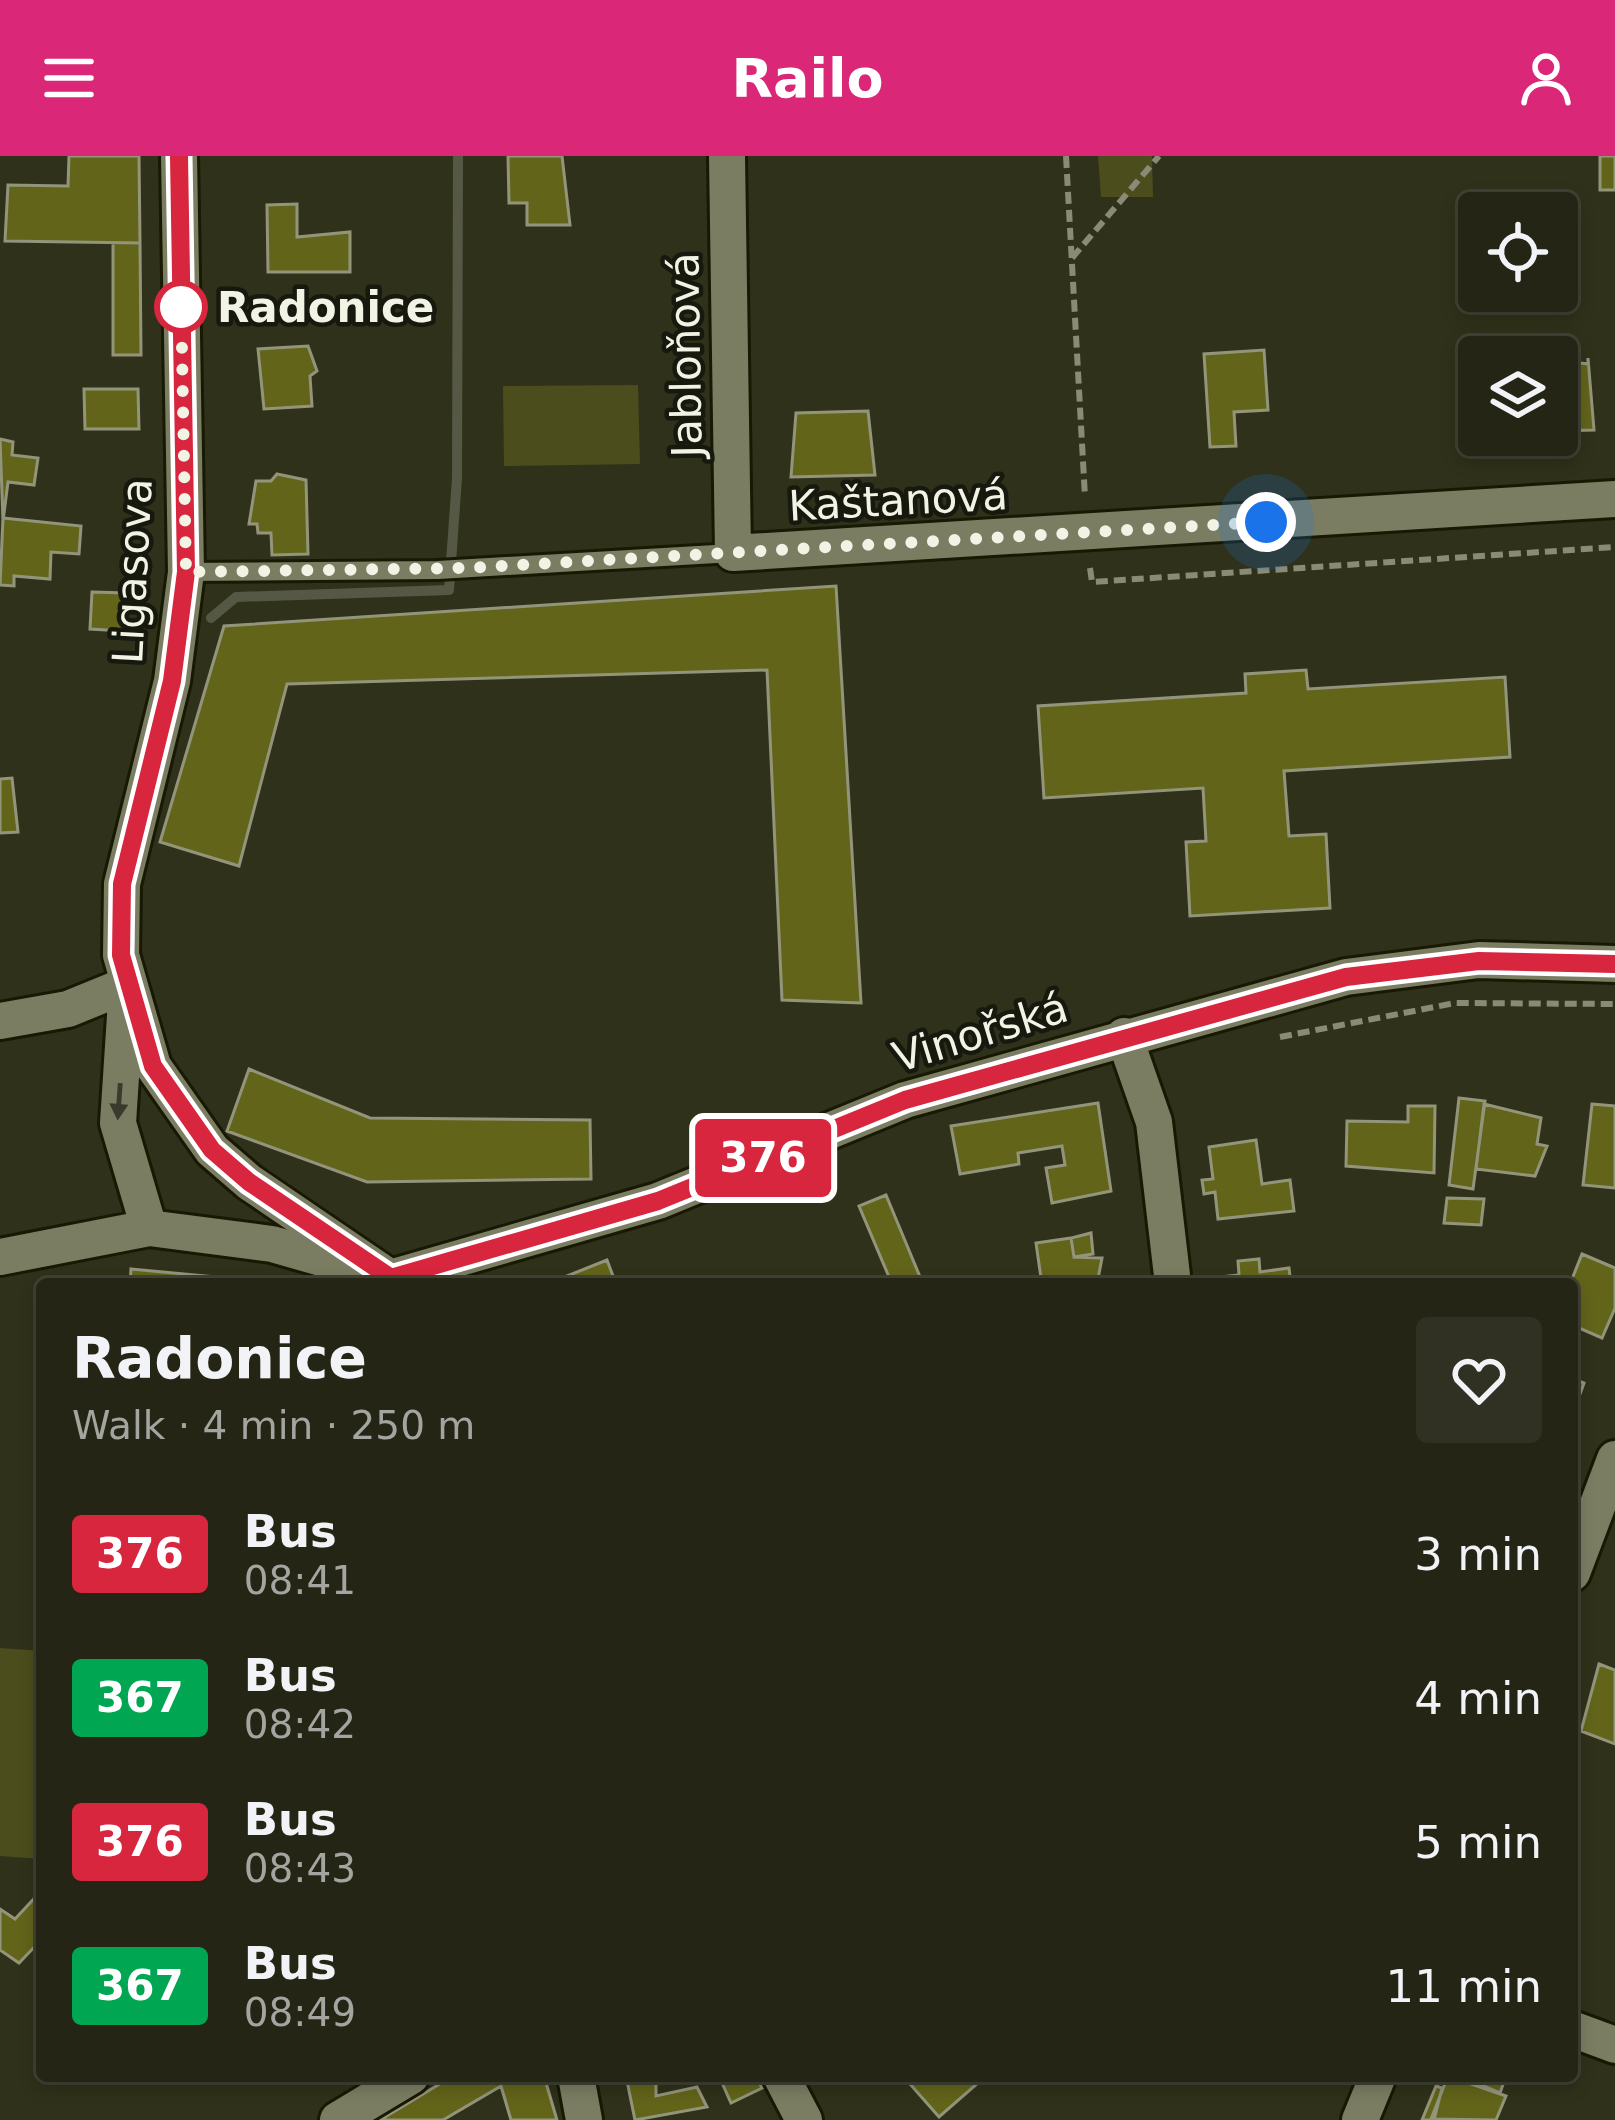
<!DOCTYPE html>
<meta charset="utf-8">
<style>
:root{--surface:#242514;--page:#303122;--text:#f1f3f6;--muted:#a3a5a0;--line:#414234;--accent:#db2777}
body{margin:0;font-family:"DejaVu Sans",sans-serif;background:var(--page);color:var(--text);height:100vh;display:flex;flex-direction:column;font-size:45px;white-space:nowrap}
*{box-sizing:border-box;margin:0}
p{font-size:39px;color:var(--muted)}
.icon{flex:none;width:66px;height:66px;fill:none;stroke:currentColor;stroke-width:2;stroke-linecap:round;stroke-linejoin:round}
.map{position:relative;flex:1;overflow:hidden}
.drawer{position:absolute;left:36px;top:1122px;width:1542px;height:804px;display:flex;flex-direction:column;background:var(--surface);border-radius:12px;box-shadow:0 6px 18px #0003,0 0 0 3px var(--line)}
.drawer>*{flex:none}
.badge{padding:0 24px;border-radius:9px;font-size:42px;line-height:78px}
.tools{position:absolute;left:1458px;top:36px;display:grid;gap:24px}
.tools a{display:grid;place-items:center;width:120px;height:120px;border-radius:12px;background:var(--surface);box-shadow:0 6px 18px #0003,0 0 0 3px var(--line);font-size:60px}
.you{position:absolute;width:60px;height:60px;margin:-30px;border:9px solid #fff;border-radius:50%;background:#1a73e8;box-shadow:0 0 0 18px #1a73e833}
.map>.badge{position:absolute;translate:-50% -50%;box-shadow:0 0 0 6px #fff}
.round{display:grid;place-items:center;flex:none;width:126px;height:126px;border-radius:12px;background:var(--page)}
.headline{display:flex;align-items:center;justify-content:space-between;height:204px;padding:0 36px}
h1{font-size:57px;font-weight:700;line-height:90px}
ul{padding:0;list-style:none}
li{display:flex;align-items:center;gap:36px;height:144px;padding:0 36px}
li div{flex:1}
li b{display:block;font-size:45px}
li em{font-style:normal}
li .badge{min-width:132px;font-weight:700;text-align:center}
header{display:flex;justify-content:space-between;align-items:center;height:156px;padding:0 36px;background:var(--accent);color:#fff;font-size:54px;font-weight:700}
.map>svg:first-child{display:block}
.green{fill:#4b4d1c}
.lines{fill:none;stroke-linecap:round;stroke-linejoin:round}
.stream{stroke:#565846;stroke-width:10}
.building{fill:#62641a;stroke:#93957b;stroke-width:3}
.lane-casing{stroke:#181903;stroke-width:24}
.street-casing{stroke:#181903;stroke-width:42}
.secondary-casing{stroke:#181903;stroke-width:42}
.path{stroke:#898b77;stroke-width:6;stroke-dasharray:12 6;stroke-linecap:butt}
.lane{stroke:#7b7d63;stroke-width:18}
.street{stroke:#7b7d63;stroke-width:36}
.secondary{stroke:#7b7d63;stroke-width:36}
.oneway{fill:#3a3b2c}
.line-casing{stroke:#fff;stroke-width:27}
.line{stroke:#d7263d;stroke-width:18}
.walk{stroke:#f1f3e4;stroke-width:12;stroke-dasharray:0 21.6}
.stop-dot{fill:#fff;stroke:#d7263d;stroke-width:6}
.labels{text-anchor:middle;stroke-width:9;stroke-linejoin:round;paint-order:stroke}
.stop-label{font-size:42px;font-weight:bold;fill:#f1f3e4;stroke:#17180e;text-anchor:start}
.street-label{font-size:42px;fill:#f1f3e4;stroke:#17180e}
</style>
<header><svg class="icon" aria-label="menu" viewBox="0 0 24 24"><path d="M4 6h16M4 12h16M4 18h16"/></svg>Railo<svg class="icon" aria-label="person" viewBox="0 0 24 24"><circle cx="12" cy="8" r="4"/><path d="M4 21q1-7 8-7t8 7"/></svg></header>
<div class="map">
<svg width="1615" height="1964" viewBox="0 0 1615 1964">
<rect width="100%" height="100%" fill="#30311a"/>
<path class="green" d="M1098 0H1152L1153 41H1101Z
M638 229 640 308 504 310 503 230Z
M0 1492 42 1495V1703L0 1700Z"/>
<g class="lines">
<path class="stream" d="M211 462 236 441 449 434 457 322 458 0"/>
</g>
<path class="building" d="M69 0H139L140 87 5 85 8 29 68 30Z
M508 0H562L570 69H527V47H509Z
M1600 0H1615V34H1600Z
M297 48V81L350 76V116H268L267 49Z
M113 87H140L141 199H113Z
M308 190 317 215 310 220 312 250 264 253 258 193Z
M1264 194 1268 254 1234 256 1236 290 1210 291 1204 198Z
M1588 202 1594 274 1557 275V204L1588 208Z
M84 233H138L139 273H85Z
M868 255 875 319 791 321 796 257Z
M0 283 13 286 12 299 38 302 34 329 8 326 3 365Z
M277 318 306 324 308 398 272 399 271 377H258L257 368H249L256 325H271Z
M3 362 81 370 79 398 51 396 50 423 14 420V430L0 429Z
M836 430 861 847 782 844 767 514 287 528 239 710 160 686 224 470Z
M92 436 125 437 123 475 90 473Z
M1306 514 1308 533 1505 521 1510 601 1284 615 1289 680 1326 678 1330 752 1190 760 1186 686 1206 685 1203 632 1044 642 1038 550 1246 537 1245 518Z
M12 622 18 676 0 677V623Z
M249 913 370 962 590 964 591 1023 367 1026 227 975Z
M1459 942 1485 945 1473 1033 1449 1029Z
M1098 947 1111 1035 1052 1047 1046 1012 1065 1009 1062 990 1018 997 1019 1008 960 1018 951 970Z
M1484 948 1541 962 1537 988 1547 990 1535 1020 1476 1013Z
M1592 948 1615 950V1032L1583 1029Z
M1408 950H1435L1434 1017 1346 1010 1347 965 1408 966Z
M1256 984 1262 1028 1290 1024 1294 1055 1218 1063 1215 1036 1204 1038 1202 1024 1213 1023 1209 991Z
M886 1039 923 1128H892L859 1050Z
M1447 1042 1484 1043 1481 1069 1444 1067Z
M1091 1077 1093 1098 1074 1101 1071 1082Z
M1071 1082 1074 1101 1102 1102 1097 1128H1006L1041 1122 1036 1087Z
M1582 1098 1615 1112V1152L1602 1182 1572 1169 1570 1128Z
M1259 1103 1260 1116 1289 1112 1291 1128H1229L1228 1120 1239 1119 1238 1105Z
M607 1104 616 1128H547Z
M131 1113 216 1121 248 1128H130Z
M1572 1222 1584 1227 1572 1260Z
M1599 1508 1615 1514V1588L1581 1575Z
M42 1734V1783L19 1807 0 1794V1753L15 1763Z
M453 1920H498L501 1930 443 1964H380Z
M498 1920H544L557 1964H511Z
M626 1920H656V1940L697 1931 707 1951 635 1964Z
M719 1920H756L762 1932 731 1947Z
M903 1920H986L939 1961Z
M1448 1920 1506 1940 1496 1964 1431 1963Z
M1460 1920H1506L1500 1937Z
M1436 1930 1442 1932 1434 1964H1422Z"/>
<g class="lines">
<defs>
<path id="lane" d="M186 416 438 414 733 397"/>
<path id="street" d="M727 0 733 397 1615 343
M0 865 68 853 127 829 118 967 149 1072
M1124 880 1154 966 1173 1128
M0 1101 149 1072 272 1088 381 1119
M1572 1417 1615 1303
M1572 1873 1615 1889
M576 1920 584 1964
M781 1920 804 1964
M1360 1964 1378 1920"/>
<path id="secondary" d="M179 0 186 416 172 525 122 728 121 799 153 910 212 994 249 1026 390 1122
M390 1122 658 1045 905 944 1346 821 1479 804 1615 808
M338 1964 411 1920"/>
</defs>
<use href="#lane" class="lane-casing"/>
<use href="#street" class="street-casing"/>
<use href="#secondary" class="secondary-casing"/>
<path class="path" d="M1066 0 1085 341
M1072 102 1159 0
M1090 412 1092 426 1615 391
M1280 881 1455 847 1615 848"/>
<use href="#lane" class="lane"/>
<use href="#street" class="street"/>
<use href="#secondary" class="secondary"/>
</g>
<defs><path id="oneway-solid" d="M-6-.8H1V-3.2L6.5 0L1 3.2V.8H-6Z" transform="scale(3)"/></defs>
<use class="oneway" href="#oneway-solid" transform="translate(119 945) rotate(94)"/>
<g class="lines">
<defs>
<path id="line" d="M179 0 186 416 172 525 122 728 121 799 153 910 212 994 249 1026 391 1122 658 1045 905 944 1346 821 1479 805 1615 808"/>
</defs>
<use href="#line" class="line-casing"/>
<use href="#line" class="line"/>
<path class="walk" d="M181 151V139L186 416 466 412 1266 366"/>
</g>
<circle class="stop-dot" cx="181" cy="151" r="24"/>
<g class="labels">
<g class="stop-label">
<text x="217" y="166">Radonice</text>
</g>
<g class="street-label">
<text transform="translate(685 199) rotate(-91)" y="15">Jabloňová</text>
<text transform="translate(898 344) rotate(-3)" y="15">Kaštanová</text>
<text transform="translate(132 415) rotate(-87)" y="15">Ligasova</text>
<text transform="translate(980 876) rotate(-17)" y="15">Vinořská</text>
</g>
</g>
</svg>
<div class="tools">
<a><svg class="icon" aria-label="locate" viewBox="0 0 24 24"><circle cx="12" cy="12" r="6"/><path d="M12 2v4M12 18v4M2 12h4M18 12h4"/></svg></a>
<a><svg class="icon" aria-label="layers" viewBox="0 0 24 24"><path d="M12 4l9 5-9 5-9-5zM3 14l9 5 9-5"/></svg></a>
</div>
<div class="you" style="left:1266px;top:366px"></div>
<b class="badge" style="left:763px;top:1002px;background:#d7263d;color:#fff">376</b>
<section class="drawer">
<div class="headline"><div><h1>Radonice</h1><p>Walk · 4 min · 250 m</p></div><a class="round"><svg class="icon" aria-label="heart" viewBox="0 0 24 24"><path d="M12 20l-8-8c-3-5 5-10 8-4 3-6 11-1 8 4z"/></svg></a></div>
<ul>
<li><span class="badge" style="background:#d7263d;color:#fff">376</span><div><b>Bus</b><p>08:41</p></div><em>3 min</em></li>
<li><span class="badge" style="background:#00a651;color:#fff">367</span><div><b>Bus</b><p>08:42</p></div><em>4 min</em></li>
<li><span class="badge" style="background:#d7263d;color:#fff">376</span><div><b>Bus</b><p>08:43</p></div><em>5 min</em></li>
<li><span class="badge" style="background:#00a651;color:#fff">367</span><div><b>Bus</b><p>08:49</p></div><em>11 min</em></li>
</ul>
</section>
</div>
